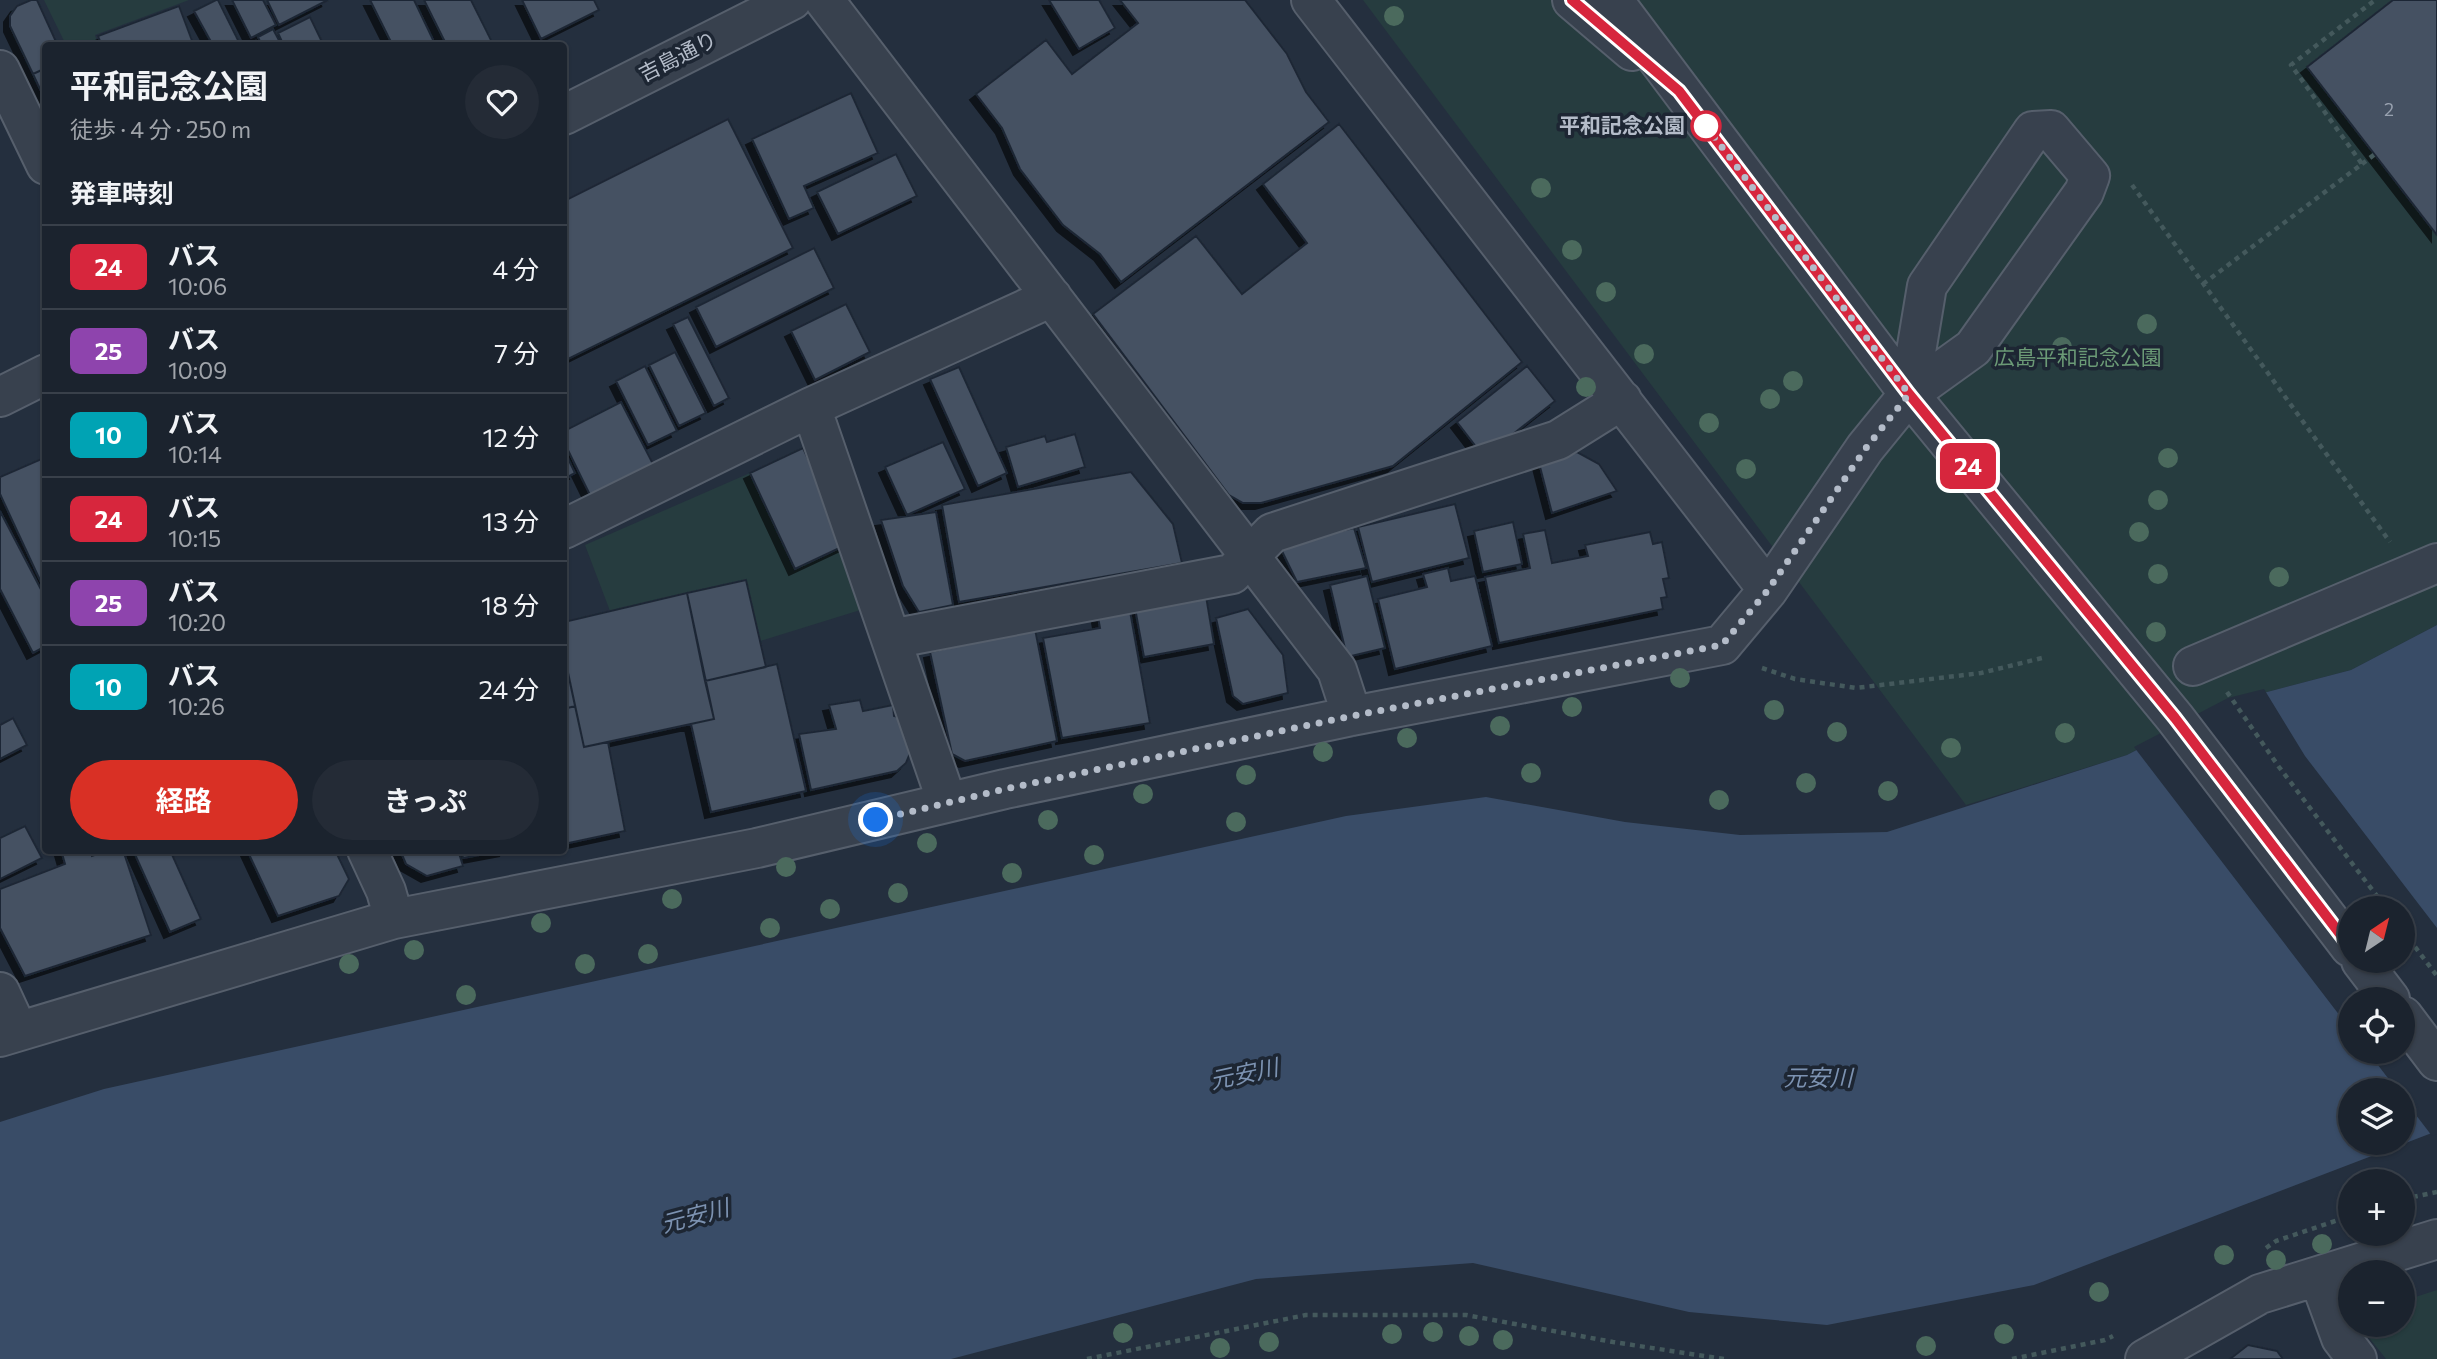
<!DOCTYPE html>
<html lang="ja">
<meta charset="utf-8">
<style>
:root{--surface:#1b232e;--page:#242b36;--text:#f1f3f6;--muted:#a0a4aa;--line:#39404a;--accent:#d93025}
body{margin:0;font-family:Commissioner,"Noto Sans JP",sans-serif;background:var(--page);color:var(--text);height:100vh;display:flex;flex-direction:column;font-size:26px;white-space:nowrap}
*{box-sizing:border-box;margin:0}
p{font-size:23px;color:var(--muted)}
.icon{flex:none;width:38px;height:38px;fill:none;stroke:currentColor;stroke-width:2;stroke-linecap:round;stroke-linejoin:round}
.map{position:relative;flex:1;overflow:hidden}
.side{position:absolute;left:42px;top:42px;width:525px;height:812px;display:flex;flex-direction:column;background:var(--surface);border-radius:7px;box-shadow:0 2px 5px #0004,0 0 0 2px var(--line)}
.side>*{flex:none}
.badge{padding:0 14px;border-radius:10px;font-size:24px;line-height:46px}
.needle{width:46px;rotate:35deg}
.tools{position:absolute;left:2338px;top:896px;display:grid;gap:14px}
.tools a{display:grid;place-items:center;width:77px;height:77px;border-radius:50%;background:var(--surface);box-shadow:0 2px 5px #0004,0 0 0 2px var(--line);font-size:35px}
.you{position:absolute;width:35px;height:35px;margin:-18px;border:5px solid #fff;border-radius:50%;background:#1a73e8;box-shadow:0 0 0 10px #1a73e833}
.map>.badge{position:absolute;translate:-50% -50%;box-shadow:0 0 0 4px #fff}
h2{padding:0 28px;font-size:26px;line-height:63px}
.round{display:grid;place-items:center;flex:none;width:74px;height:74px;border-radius:37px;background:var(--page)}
.head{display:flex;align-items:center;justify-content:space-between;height:119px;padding:0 28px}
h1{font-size:33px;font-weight:700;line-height:52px}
.button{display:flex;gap:14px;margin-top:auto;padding:14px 28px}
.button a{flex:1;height:80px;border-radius:42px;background:var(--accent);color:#fff;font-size:28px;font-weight:700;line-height:80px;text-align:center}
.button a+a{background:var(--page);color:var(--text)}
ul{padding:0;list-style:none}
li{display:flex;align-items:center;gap:21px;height:84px;padding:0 28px;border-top:2px solid var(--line)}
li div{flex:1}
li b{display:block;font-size:26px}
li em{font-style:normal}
li .badge{min-width:77px;font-weight:700;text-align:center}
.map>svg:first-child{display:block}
.green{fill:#263c3f}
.water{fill:#394c67;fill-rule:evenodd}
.pier{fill:#242f3e;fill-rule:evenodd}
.building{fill:#455162;stroke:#1f2835;stroke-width:2;filter:url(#shadow)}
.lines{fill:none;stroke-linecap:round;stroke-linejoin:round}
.minor-casing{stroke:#565f6c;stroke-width:42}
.path{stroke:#44595c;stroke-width:4.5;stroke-dasharray:5 5;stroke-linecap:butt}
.minor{stroke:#38414e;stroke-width:38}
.tree{fill:#4b6a5d}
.line-casing{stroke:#fff;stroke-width:16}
.line{stroke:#d7263d;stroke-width:10}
.walk{stroke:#b4bcc9;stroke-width:7;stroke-dasharray:0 12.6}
.stop-dot{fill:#fff;stroke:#d7263d;stroke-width:3.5}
.labels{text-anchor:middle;stroke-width:7;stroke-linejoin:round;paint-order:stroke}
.number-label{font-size:18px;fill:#98a1af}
.street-label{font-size:21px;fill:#b4bcc9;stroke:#1d2633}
.stop-label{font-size:21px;font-weight:bold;fill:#b4bcc9;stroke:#1d2633;text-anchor:end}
.park-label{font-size:21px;fill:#6b9a76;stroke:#1d2633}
.water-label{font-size:23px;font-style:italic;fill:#7c92b1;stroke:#1d2633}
</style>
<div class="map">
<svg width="2437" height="1359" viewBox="0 0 2437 1359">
<defs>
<filter id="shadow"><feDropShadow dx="-6" dy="6" stdDeviation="0" flood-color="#0009"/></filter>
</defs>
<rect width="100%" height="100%" fill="#242f3e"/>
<path class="green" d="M44 0H189L95 35 98 46 66 45Z
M1363 0H2437V625L2351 670 2229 702 2127 755 1966 805Z
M750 473 795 568 848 544 870 607 760 641 745 580 610 611 585 545Z
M2437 1290V1359H2386L2367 1335 2383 1325H2403V1301Z"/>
<path class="water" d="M2437 625V1131L2034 1285 1827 1325 1689 1312 1473 1263 1256 1279 951 1359H0V1122L104 1089 1346 816 1486 797 1625 822 1740 835 1887 832 2127 755 2229 702 2351 670ZM2350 908H2403V961H2350ZM2350 999H2403V1052H2350ZM2350 1090H2403V1143H2350Z"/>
<path class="pier" d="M2264 689 2305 756 2437 928V1134L2432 1136 2403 1098V1090H2397L2368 1052H2403V999H2350V1029L2134 747 2228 698ZM2350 908H2403V961H2350Z"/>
<path class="building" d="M31 0H37L58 46H46V68L33 74 10 26V16L17 6Z
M216 0H218L241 46H200L210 40 194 11Z
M232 0H263L276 25 251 38Z
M267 0H328L279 25Z
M370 0H414L436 46H393Z
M424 0H471L494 46H447Z
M522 0H594L599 10 541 39Z
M1049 0H1099L1115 28 1079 49Z
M1120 0H1245L1287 54 1306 92 1329 122 1121 282 1100 254 1063 225 1020 169 1002 128 976 94 1046 40 1072 74 1138 23Z
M2393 0H2437V235L2307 67Z
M179 6 194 46H102L98 36Z
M310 17 324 46H284L278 33Z
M273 29 282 46H262L258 37Z
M46 68V102L33 74Z
M851 93 878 153 804 186 814 208 789 219 752 139Z
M728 119 793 248 564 361V201Z
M1339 124 1522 362 1393 466 1261 503H1243L1229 495 1093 314 1196 236 1242 294 1307 243 1263 184Z
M896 154 917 196 838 234 817 192Z
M814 248 834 288 716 347 696 307Z
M846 304 870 352 815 380 791 331Z
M688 317 729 398 714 406 673 324Z
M675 352 706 413 679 426 649 365Z
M645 366 677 431 648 445 616 381Z
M1527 366 1555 401 1484 457 1457 422Z
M959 367 1007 473 978 486 930 379Z
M621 402 653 464 590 495 564 442V431Z
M1075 434 1085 467 1018 487 1006 447 1045 436 1047 442Z
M943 442 965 489 907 515 885 467Z
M803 448 848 544 795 569 750 473Z
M564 450 575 473 564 479Z
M1577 452 1599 464 1617 491 1552 513 1539 463Z
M46 457V593L0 494V477Z
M1131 472 1173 524 1182 563 959 602 942 505Z
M1455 504 1469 558 1372 582 1358 527Z
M0 511 46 599V646L33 653 0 589Z
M936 512 953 605 919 612 903 586 881 520Z
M1513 522 1522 564 1483 572 1474 531Z
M1354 528 1366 568 1297 582 1279 545Z
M1545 530 1552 563 1588 556 1585 545 1650 532 1653 544 1662 542 1669 578 1663 579 1667 597 1661 598 1663 609 1499 643 1485 577 1530 568 1523 534Z
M1448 568 1451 581 1475 576 1492 646 1395 669 1378 599 1427 587 1423 574Z
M1367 576 1385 648 1347 657 1330 585Z
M746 580 766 667 705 681 687 593Z
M687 593 714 719 584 747 564 654V622Z
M1206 596 1214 644 1144 657 1135 608Z
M1248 609 1283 655 1288 693 1243 704 1233 696 1216 618Z
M1130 611 1150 723 1062 738 1043 638 1100 628 1098 617Z
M1035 629 1057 741 965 761 952 754 930 652Z
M564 654 575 706 564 709Z
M777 664 806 791 711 812 691 724 714 719 705 681Z
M860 700 863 711 893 705 894 716 902 718 911 751 906 763 897 771 811 790 799 734 836 729 829 705Z
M575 706 584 747 608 742 625 831 564 844V709Z
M13 718 27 745 0 759V725Z
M25 826 42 858 0 879V838Z
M61 850H91L92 856 109 850H123L151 935 25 976 0 928V889L65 864Z
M133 850H170L201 919 170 932Z
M247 850H335L349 879 339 896 278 916Z
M400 850H458L463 866 427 876 406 864Z
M461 850H506L463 858Z
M2248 1345 2277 1351 2283 1359H2230Z"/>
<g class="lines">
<defs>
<path id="minor" d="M824 0 1337 670 1352 716
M1311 0 1768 590
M1572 0 1632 51
M1613 0 1909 394 2175 718 2350 947
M0 70 46 165
M564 115 792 0
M0 397 46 374
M811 407 947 802
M564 529 811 407 1052 297
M891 639 1232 574 1272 533 1558 440 1622 400
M2193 666 2437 563
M367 850 386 891 394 919
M2361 961 2390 999
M0 992 18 1031
M2403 1016 2437 1061
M0 1037 394 919 757 848 1005 789 1352 716 1722 645 1768 590 1865 448 1909 394 1973 348 2084 192 2090 176 2051 130 2033 131 1927 286 1909 394
M2319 1278 2341 1338 2357 1359
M2145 1359 2260 1294 2437 1239"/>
</defs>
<use href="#minor" class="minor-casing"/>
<path class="path" d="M2362 164 2375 154
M2132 185 2390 542
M2203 284 2362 164 2291 65 2375 0
M1762 668 1795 679 1856 688 1981 673 2042 658
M2227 692 2279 767 2386 908
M2403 931 2437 976
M2403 1199 2437 1192
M2266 1248 2276 1241 2350 1216
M1087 1359 1306 1315H1466L1613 1342 1724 1359
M2012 1359 2105 1340 2113 1336"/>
<use href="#minor" class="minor"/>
</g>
<g class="tree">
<circle cx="1394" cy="16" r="10"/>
<circle cx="1541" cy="188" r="10"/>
<circle cx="1572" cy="250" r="10"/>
<circle cx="1606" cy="292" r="10"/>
<circle cx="2147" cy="324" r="10"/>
<circle cx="2062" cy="347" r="10"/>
<circle cx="1644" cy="354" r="10"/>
<circle cx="1793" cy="381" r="10"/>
<circle cx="1586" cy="387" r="10"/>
<circle cx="1770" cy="399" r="10"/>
<circle cx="1709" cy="423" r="10"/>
<circle cx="2168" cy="458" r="10"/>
<circle cx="1746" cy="469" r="10"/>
<circle cx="2158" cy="500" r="10"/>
<circle cx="2139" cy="532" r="10"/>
<circle cx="2158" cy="574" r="10"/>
<circle cx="2279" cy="577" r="10"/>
<circle cx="2156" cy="632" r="10"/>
<circle cx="1680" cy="678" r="10"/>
<circle cx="1572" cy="707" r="10"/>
<circle cx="1774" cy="710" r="10"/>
<circle cx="1500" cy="726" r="10"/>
<circle cx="1837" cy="732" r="10"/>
<circle cx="2065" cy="733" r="10"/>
<circle cx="1407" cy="738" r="10"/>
<circle cx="1951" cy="748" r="10"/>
<circle cx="1323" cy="752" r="10"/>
<circle cx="1531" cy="773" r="10"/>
<circle cx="1246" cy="775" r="10"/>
<circle cx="1806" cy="783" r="10"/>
<circle cx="1888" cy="791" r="10"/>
<circle cx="1143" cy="794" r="10"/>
<circle cx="1719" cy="800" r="10"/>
<circle cx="1048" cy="820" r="10"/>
<circle cx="1236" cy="822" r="10"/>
<circle cx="927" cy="843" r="10"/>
<circle cx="1094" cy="855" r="10"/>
<circle cx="786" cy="867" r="10"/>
<circle cx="1012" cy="873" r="10"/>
<circle cx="898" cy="893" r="10"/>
<circle cx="672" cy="899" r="10"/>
<circle cx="830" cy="909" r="10"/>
<circle cx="541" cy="923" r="10"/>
<circle cx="770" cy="928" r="10"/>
<circle cx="414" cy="950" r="10"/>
<circle cx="648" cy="954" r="10"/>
<circle cx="349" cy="964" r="10"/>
<circle cx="585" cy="964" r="10"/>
<circle cx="466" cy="995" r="10"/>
<circle cx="2322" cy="1244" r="10"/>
<circle cx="2224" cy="1255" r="10"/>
<circle cx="2276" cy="1260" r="10"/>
<circle cx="2099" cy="1292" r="10"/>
<circle cx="1433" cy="1332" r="10"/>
<circle cx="1123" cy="1333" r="10"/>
<circle cx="1392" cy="1334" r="10"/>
<circle cx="2004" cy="1334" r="10"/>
<circle cx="1469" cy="1336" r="10"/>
<circle cx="1503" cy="1340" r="10"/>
<circle cx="1269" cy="1342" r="10"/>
<circle cx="1926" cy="1346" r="10"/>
<circle cx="1220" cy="1348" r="10"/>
</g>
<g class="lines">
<defs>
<path id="line" d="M1572 0 1679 91 1909 394 2175 718 2350 947"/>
</defs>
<use href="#line" class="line-casing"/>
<use href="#line" class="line"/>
<path class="walk" d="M876 820 1005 789 1352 716 1722 645 1768 590 1866 448 1909 394 1706 126"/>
</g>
<circle class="stop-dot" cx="1706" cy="126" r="14"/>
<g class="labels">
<g class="number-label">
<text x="2389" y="116">2</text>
</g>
<g class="street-label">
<text transform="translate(678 57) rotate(-27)" y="7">吉島通り</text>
</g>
<g class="stop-label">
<text x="1685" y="133">平和記念公園</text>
</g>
<g class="park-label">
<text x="2078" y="365">広島平和記念公園</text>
</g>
<g class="water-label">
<text transform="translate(1244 1074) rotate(-12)" y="8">元安川</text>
<text x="1818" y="1086">元安川</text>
<text transform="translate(695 1216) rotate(-15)" y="8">元安川</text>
</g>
</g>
</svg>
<div class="tools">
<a><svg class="needle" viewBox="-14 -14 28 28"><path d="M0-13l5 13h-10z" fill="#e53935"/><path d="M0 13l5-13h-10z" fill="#a0a4aa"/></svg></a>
<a><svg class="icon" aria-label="locate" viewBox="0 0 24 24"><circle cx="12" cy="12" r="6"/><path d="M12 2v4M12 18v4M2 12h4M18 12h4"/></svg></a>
<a><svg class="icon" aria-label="layers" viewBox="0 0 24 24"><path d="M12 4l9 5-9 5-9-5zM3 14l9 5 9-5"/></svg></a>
<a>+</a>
<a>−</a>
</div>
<div class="you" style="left:876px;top:820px"></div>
<b class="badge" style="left:1968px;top:466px;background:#d7263d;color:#fff">24</b>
<section class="side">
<div class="head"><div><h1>平和記念公園</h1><p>徒歩 · 4 分 · 250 m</p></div><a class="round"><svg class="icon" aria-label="heart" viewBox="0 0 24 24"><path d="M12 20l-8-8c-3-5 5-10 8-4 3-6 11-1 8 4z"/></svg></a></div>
<h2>発車時刻</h2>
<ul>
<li><span class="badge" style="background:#d7263d;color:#fff">24</span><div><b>バス</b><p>10:06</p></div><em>4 分</em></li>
<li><span class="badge" style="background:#8e44ad;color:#fff">25</span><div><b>バス</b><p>10:09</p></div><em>7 分</em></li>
<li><span class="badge" style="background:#00a3b4;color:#fff">10</span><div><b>バス</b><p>10:14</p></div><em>12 分</em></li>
<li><span class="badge" style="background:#d7263d;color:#fff">24</span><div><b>バス</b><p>10:15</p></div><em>13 分</em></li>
<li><span class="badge" style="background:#8e44ad;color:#fff">25</span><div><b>バス</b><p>10:20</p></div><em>18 分</em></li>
<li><span class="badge" style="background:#00a3b4;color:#fff">10</span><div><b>バス</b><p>10:26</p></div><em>24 分</em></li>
</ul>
<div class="button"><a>経路</a><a>きっぷ</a></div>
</section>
</div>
